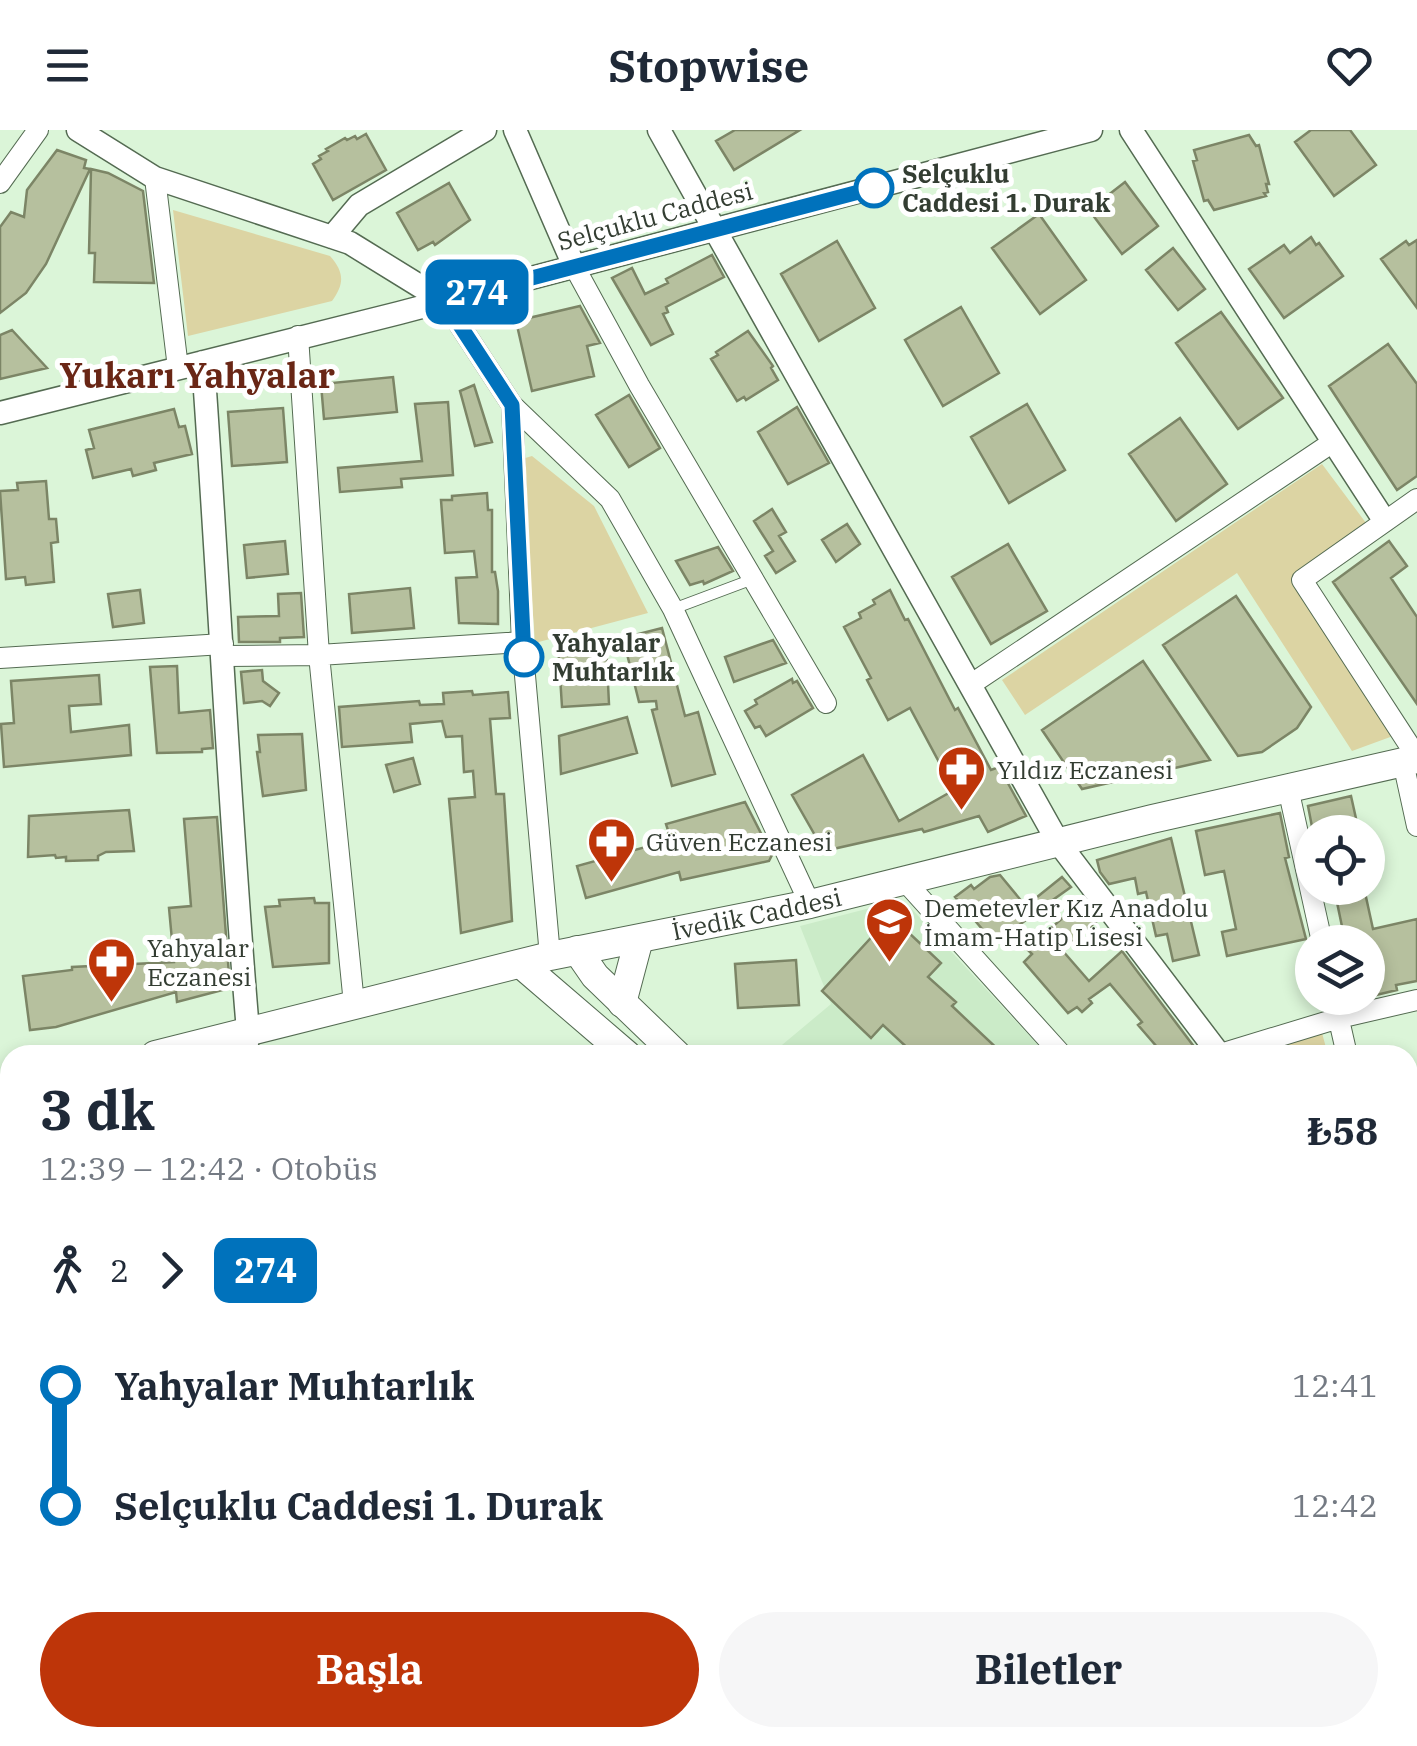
<!DOCTYPE html>
<html lang="tr">
<meta charset="utf-8">
<style>
:root{--surface:#fff;--page:#f6f6f7;--text:#1f2937;--muted:#747a83;--accent:#be3509}
body{margin:0;font-family:"IBM Plex Serif",serif;background:var(--page);color:var(--text);height:100vh;display:flex;flex-direction:column;font-size:38px;white-space:nowrap}
*{box-sizing:border-box;margin:0}
p{font-size:32px;color:var(--muted)}
.icon{flex:none;width:55px;height:55px;fill:none;stroke:currentColor;stroke-width:2;stroke-linecap:round;stroke-linejoin:round}
.map{position:relative;flex:1;overflow:hidden}
.sheet{position:absolute;left:0px;top:915px;width:1418px;height:702px;display:flex;flex-direction:column;background:var(--surface);border-radius:30px 30px 0 0;box-shadow:0 5px 15px #0003}
.sheet>*{flex:none}
.badge{padding:0 20px;border-radius:15px;font-size:35px;line-height:65px}
.tools{position:absolute;left:1295px;top:685px;display:grid;gap:20px}
.tools a{display:grid;place-items:center;width:90px;height:90px;border-radius:50%;background:var(--surface);box-shadow:0 5px 15px #0003;font-size:50px}
.map>.badge{position:absolute;translate:-50% -50%;box-shadow:0 0 0 5px #fff}
.legs{display:flex;align-items:center;gap:15px;height:110px;padding:0 40px;font-size:32px}
.legs p{margin-inline-start:auto}
.headline{display:flex;align-items:center;justify-content:space-between;height:170px;padding:0 40px}
h1{font-size:55px;font-weight:700;line-height:75px}
.action{display:flex;gap:20px;margin-top:auto;padding:20px 40px}
.action a{flex:1;height:115px;border-radius:60px;background:var(--accent);color:#fff;font-size:40px;font-weight:700;line-height:115px;text-align:center}
.action a+a{background:var(--page);color:var(--text)}
ul{padding:0 40px;list-style:none}
li{display:flex;align-items:center;gap:35px;height:120px;font-size:38px}
li i{display:grid;place-items:center;width:15px;height:100%;margin:0 12px;background:currentColor}
li i::after{content:'';width:25px;height:25px;margin:-12px;border:8px solid;border-radius:50%;background:var(--surface)}
li p{margin-inline-start:auto}
li:first-child i{background:linear-gradient(#0000 50%,currentColor 0)}
li:last-child i{background:linear-gradient(currentColor 50%,#0000 0)}
header{display:flex;justify-content:space-between;align-items:center;height:130px;padding:0 40px;background:var(--surface);font-size:45px;font-weight:700}
.map>svg:first-child{display:block}
.built{fill:#cbebc8}
.green{fill:#dcd4a3}
.building{fill:#b6c09e;stroke:#7c8566;stroke-width:2.5}
.lines{fill:none;stroke-linecap:round;stroke-linejoin:round}
.service-casing{stroke:#546b52;stroke-width:12}
.minor-casing{stroke:#546b52;stroke-width:22}
.tertiary-casing{stroke:#546b52;stroke-width:25}
.secondary-casing{stroke:#546b52;stroke-width:30}
.service{stroke:#fff;stroke-width:10}
.minor{stroke:#fff;stroke-width:20}
.tertiary{stroke:#fff;stroke-width:22}
.secondary{stroke:#fff;stroke-width:28}
.line-1-casing{stroke:#fff;stroke-width:22}
.line-1{stroke:#0072bc;stroke-width:15}
.stop-1-dot{fill:#fff;stroke:#0072bc;stroke-width:5}
.labels{text-anchor:middle;stroke-width:10;stroke-linejoin:round;paint-order:stroke}
.stop-label{font-size:25px;font-weight:bold;fill:#333d32;stroke:#fff;text-anchor:start}
.street-label{font-size:25px;fill:#333d32;stroke:#fff}
.poi-label{font-size:25px;fill:#333d32;stroke:#fff;text-anchor:start}
.district-label{font-size:35px;font-weight:bold;fill:#692615;stroke:#fff}
</style>
<header><svg class="icon" aria-label="menu" viewBox="0 0 24 24"><path d="M4 6h16M4 12h16M4 18h16"/></svg>Stopwise<svg class="icon" aria-label="heart" viewBox="0 0 24 24"><path d="M12 20l-8-8c-3-5 5-10 8-4 3-6 11-1 8 4z"/></svg></header>
<div class="map">
<svg width="1417" height="1616" viewBox="0 0 1417 1616">
<rect width="100%" height="100%" fill="#dbf5d8"/>
<path class="built" d="M882 775 909 776 1047 925H770L831 874 800 796Z
M10 988V1375L0 1380V990Z"/>
<path class="green" d="M173 80 330 126C344 142 345 153 332 171L188 206Z
M532 326 594 376 648 483 535 513 522 329Z
M1322 334 1366 393 1293 452 1393 606 1352 621 1237 443 1025 585 1002 550Z
M1322 903 1328 925H1236Z"/>
<path class="building" d="M735 0H800L734 40 716 11Z
M1311 0H1350L1376 35 1334 66 1295 12Z
M366 4 386 40 333 70 313 34 321 29 319 26 328 21 326 19 345 8 347 10 355 6 357 9Z
M1249 5 1256 16 1259 15 1269 54H1266L1268 62 1264 63 1266 66 1214 80 1208 70 1204 71 1193 31 1197 30 1194 20Z
M57 20 86 30 84 38 90 39 46 134 26 163 0 183V97L11 82 24 87 27 60Z
M91 39 108 43 143 61 154 153 94 152 95 123H89Z
M1125 52 1158 96 1122 124 1089 80Z
M449 53 470 90 435 115 433 112 418 120 397 83Z
M1039 84 1086 150 1040 184 992 118Z
M1311 107 1316 115 1319 113 1343 146 1284 188 1249 139 1284 115 1290 123Z
M1417 110V178L1381 129 1406 111 1409 115Z
M837 111 875 178 819 211 781 144Z
M1173 118 1205 159 1178 180 1146 140Z
M712 125 724 147 666 177 668 182 663 184 673 204 651 215 612 148 632 138 645 164 668 153 666 149Z
M580 176 600 213 587 216 594 246 532 261 516 191Z
M961 177 999 243 943 276 905 210Z
M1221 182 1283 268 1238 299 1176 213Z
M12 200 47 238 0 249V205Z
M748 201 773 236 771 238 778 250 746 270 744 267 737 271 711 229 718 225 716 222Z
M1388 214 1417 254V346L1397 360 1329 256Z
M393 247 397 282 324 289 321 254Z
M474 255 492 312 475 316 460 261Z
M629 265 660 318 629 337 596 285Z
M448 272 453 345 401 349 402 357 340 362 338 338 422 331 415 274Z
M1027 274 1065 340 1009 373 971 307Z
M797 277 829 333 788 354 758 302Z
M283 278 287 332 232 336 228 282Z
M174 279 179 297 185 296 192 324 154 333 156 340 133 346 131 339 93 348 86 320 94 318 89 300Z
M1180 288 1227 354 1176 391 1129 324Z
M46 351 49 389H56L58 412 51 413 54 452 26 455 25 447 6 449 0 361 18 360 17 353Z
M487 363 488 380H492V442H495L498 461V494L459 493 456 448 477 447 474 421 445 423 441 370H452V366Z
M772 379 786 402 779 406 795 431 776 443 765 426 773 421 754 391Z
M847 394 860 414 836 432 822 410Z
M285 411 288 444 247 448 244 415Z
M1389 411 1407 436 1391 448 1417 487V574L1333 452Z
M1008 414 1047 481 991 514 952 447Z
M718 417 733 441 704 454 703 451 690 455 676 431Z
M410 458 414 498 352 503 349 464Z
M140 460 144 493 113 497 108 464Z
M890 460 905 490 908 489 955 580 958 578 991 640 999 637 1026 686 988 702 979 686 924 702 922 699 824 721 792 665 863 625 899 691 954 660 910 578 888 590 867 550 871 548 844 497 861 488 859 483 875 474 873 470Z
M301 463 304 507 280 508V512H239L238 487 279 486 278 464Z
M1236 466 1311 577 1297 598 1262 622 1238 626 1163 515Z
M662 498 685 586 698 582 715 644 672 656 652 580 657 579 656 571 639 572 623 508Z
M773 510 786 533 734 552 725 527Z
M606 511 609 574 562 577 558 514Z
M1143 531 1210 630 1082 659 1042 600Z
M177 536 179 583 210 580 213 618 202 619V622L157 623 150 537Z
M262 540 263 551 279 563 270 576 262 571 244 573 241 542Z
M99 545 101 574 69 576 71 602 129 595 131 625 4 637 1 594 14 593 11 551Z
M792 549 793 553 797 551 813 578 766 606 760 596 755 598 745 581 757 574 755 570Z
M472 561 473 565 508 562 510 588 490 589 496 664H504L512 791 461 803 449 669 475 667 473 641 464 642 462 606 446 607 442 591 410 594 412 612 342 617 339 577 419 571 420 575 444 574 443 563Z
M627 587 637 623 561 644 559 606Z
M302 604 306 660 263 666 257 622H260L258 605Z
M413 628 420 654 394 662 386 635Z
M1351 666 1359 702H1313L1308 676Z
M745 672 772 725 769 731 681 750 679 742 586 768 577 736 671 710 666 694Z
M129 680 134 721 106 722 98 726V730L66 731V727L56 728 55 725 28 727 29 686Z
M1280 683 1289 727 1285 728 1306 809 1227 826 1222 802 1236 799 1224 741 1205 745 1196 701Z
M217 687 230 858 177 872 176 862 56 897 30 900 23 846 72 840V837L174 832 169 778 191 776 184 689Z
M1171 708 1199 825 1173 831 1167 804 1156 806 1146 762 1138 764 1135 748 1109 754 1100 742 1097 730Z
M1000 745 1033 785 994 813 955 767 971 755 974 759 990 747Z
M1062 747 1071 757 1033 784 1026 776Z
M1334 758H1364L1373 799 1417 789V851L1396 855 1397 860 1368 867V812H1340L1339 807 1344 806Z
M314 768 315 773H329V833L273 837 265 777 280 776 279 770Z
M1082 771 1098 790 1062 820 1089 851 1122 821 1198 922 1195 925H1164L1138 895 1142 892 1110 854 1089 869 1092 873 1082 882 1077 877 1068 883 1024 832 1032 824 1027 819Z
M891 786 941 833 928 847 956 872 952 876 1004 925H915L883 895 871 908 822 861Z
M796 830 799 875 738 878 735 834Z"/>
<g class="lines">
<defs>
<path id="service" d="M673 479 753 449
M1045 1608 1070 1616"/>
<path id="minor" d="M155 48 178 238
M0 53 38 0
M574 136 639 255 826 573
M444 171 512 275 522 512 550 826
M298 206 319 525 354 874
M512 275 610 369 673 479 810 774
M1417 369 1302 450 1417 627
M224 526 319 525 522 512
M0 528 223 514
M970 555 1333 312
M1403 632 1417 696
M1288 658 1322 812
M903 749 1062 925
M1334 868 1347 925
M1217 925 1339 888 1417 870
M1408 1195 1417 1204
M1196 1608 1198 1616
M567 1616 569 1608
M708 1616 710 1608"/>
<path id="tertiary" d="M78 0 155 48 350 113 444 171
M515 0 574 136
M659 0 1058 712 1219 924
M1131 0 1384 390
M332 107 359 75 485 0
M203 232C219 455 229 678 248 901L246 925
M0 283 399 183 1091 0
M1408 1156 1417 1154
M0 1414 10 1403
M168 1616 169 1608"/>
<g id="secondary">
<path d="M577 820 595 846 677 925"/>
<path d="M521 834 627 925"/>
<path d="M622 873 639 809"/>
<path id="s1" d="M155 925 550 826 810 774 1152 689 1417 629"/>
<path d="M0 965 10 963"/>
<path d="M1408 1607 1417 1615"/>
<path d="M1365 1608 1375 1616"/>
</g>
</defs>
<use href="#service" class="service-casing"/>
<use href="#minor" class="minor-casing"/>
<use href="#tertiary" class="tertiary-casing"/>
<use href="#secondary" class="secondary-casing"/>
<use href="#service" class="service"/>
<use href="#minor" class="minor"/>
<use href="#tertiary" class="tertiary"/>
<use href="#secondary" class="secondary"/>
</g>
<g class="lines">
<defs>
<path id="line-1" d="M524 527 512 275 444 171 874 58"/>
</defs>
<use href="#line-1" class="line-1-casing"/>
<use href="#line-1" class="line-1"/>
</g>
<defs>
<symbol id="pharmacy-pin" viewBox="-11 -11 22 30"><path d="M0 17L-7.5 6A9.5 9.5 0 1 1 7.5 6Z" fill="#be3509" stroke="#fff"/><path d="M-2-6h4v4h4v4h-4v4h-4v-4h-4v-4h4Z" fill="#fff"/></symbol>
<symbol id="school-pin" viewBox="-11 -11 22 30"><path d="M0 17L-7.5 6A9.5 9.5 0 1 1 7.5 6Z" fill="#be3509" stroke="#fff"/><path d="M0-5L7-2L0 1L-7-2ZM-4 1L0 2.5L4 1V4Q0 6-4 4Z" fill="#fff"/></symbol>
</defs>
<g fill-rule="evenodd">
<use href="#pharmacy-pin" x="934" y="612" width="55" height="75"/>
<use href="#pharmacy-pin" x="584" y="684" width="55" height="75"/>
<use href="#school-pin" x="862" y="764" width="55" height="75"/>
<use href="#pharmacy-pin" x="84" y="804" width="55" height="75"/>
</g>
<g class="stop-1-dot">
<circle cx="874" cy="58" r="18"/>
<circle cx="524" cy="527" r="18"/>
</g>
<g class="labels">
<g class="stop-label">
<text x="902" y="53">Selçuklu<tspan x="902" dy="29">Caddesi 1. Durak</tspan></text>
<text x="552" y="522">Yahyalar<tspan x="552" dy="29">Muhtarlık</tspan></text>
</g>
<g class="street-label">
<text transform="translate(655 86) rotate(-15)" y="9">Selçuklu Caddesi</text>
<text dy="9" stroke="none"><textPath href="#s1" startOffset="618">İvedik Caddesi</textPath></text>
</g>
<g class="poi-label">
<text x="997" y="649">Yıldız Eczanesi</text>
<text x="646" y="721">Güven Eczanesi</text>
<text x="924" y="787">Demetevler Kız Anadolu<tspan x="924" dy="29">İmam-Hatip Lisesi</tspan></text>
<text x="147" y="827">Yahyalar<tspan x="147" dy="29">Eczanesi</tspan></text>
</g>
<g class="district-label">
<text x="197" y="258">Yukarı Yahyalar</text>
</g>
</g>
</svg>
<div class="tools">
<a><svg class="icon" aria-label="locate" viewBox="0 0 24 24"><circle cx="12" cy="12" r="6"/><path d="M12 2v4M12 18v4M2 12h4M18 12h4"/></svg></a>
<a><svg class="icon" aria-label="layers" viewBox="0 0 24 24"><path d="M12 4l9 5-9 5-9-5zM3 14l9 5 9-5"/></svg></a>
</div>
<b class="badge" style="left:477px;top:162px;background:#0072bc;color:#fff">274</b>
<section class="sheet">
<div class="headline"><div><h1>3 dk</h1><p>12:39 – 12:42 · Otobüs</p></div><b>₺58</b></div>
<div class="legs"><svg class="icon" aria-label="walk" viewBox="0 0 24 24"><circle cx="13" cy="4" r="2"/><path d="M13 8l-2 6 4 7M11 14l-3 7M7 12l3-4h3l4 4"/></svg>2<svg class="icon" aria-label="forward" viewBox="0 0 24 24"><path d="M9 5l7 7-7 7"/></svg><b class="badge" style="background:#0072bc;color:#fff">274</b></div>
<ul>
<li><i style="color:#0072bc"></i><b>Yahyalar Muhtarlık</b><p>12:41</p></li>
<li><i style="color:#0072bc"></i><b>Selçuklu Caddesi 1. Durak</b><p>12:42</p></li>
</ul>
<div class="action"><a>Başla</a><a>Biletler</a></div>
</section>
</div>
